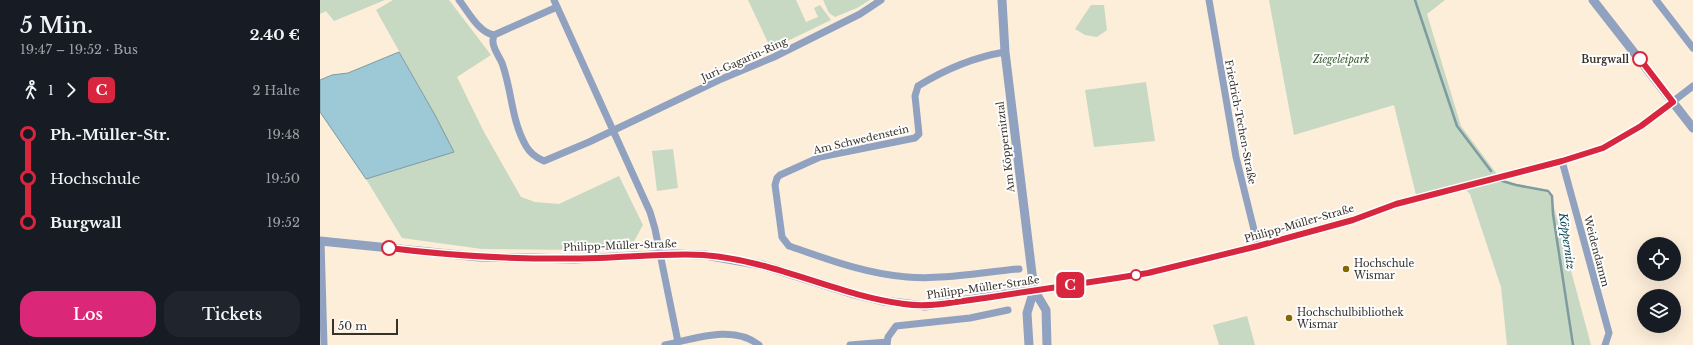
<!DOCTYPE html>
<html lang="de">
<meta charset="utf-8">
<style>
:root{--surface:#171b24;--page:#20242c;--text:#f1f3f6;--muted:#9ea1a6;--accent:#db2777}
body{margin:0;font-family:"Libre Baskerville",serif;background:var(--page);color:var(--text);height:100vh;display:flex;flex-direction:column;font-size:15px;white-space:nowrap}
*{box-sizing:border-box;margin:0}
p{font-size:13px;color:var(--muted)}
.icon{flex:none;width:22px;height:22px;fill:none;stroke:currentColor;stroke-width:2;stroke-linecap:round;stroke-linejoin:round}
.map{position:relative;flex:1;overflow:hidden}
.details{display:flex;flex-direction:column;background:var(--surface);width:320px}
.details>*{flex:none}
.badge{padding:0 8px;border-radius:6px;font-size:14px;line-height:26px}
.buttons{position:absolute;left:1317px;top:237px;display:grid;gap:8px}
.buttons a{display:grid;place-items:center;width:44px;height:44px;border-radius:50%;background:var(--surface);box-shadow:0 4px 16px #0002;font-size:20px}
.scale{position:absolute;left:12px;bottom:10px;width:66px;box-sizing:border-box;padding-left:4px;border:2px solid #363129;border-top:0;font-size:11px;line-height:14px;white-space:nowrap;color:#363129;-webkit-text-stroke:3px #fdfdfd;paint-order:stroke}
.map>.badge{position:absolute;translate:-50% -50%;box-shadow:0 0 0 2px #fff}
.legs{display:flex;align-items:center;gap:6px;height:44px;padding:0 20px;font-size:13px}
.legs p{margin-inline-start:auto}
.overview{display:flex;align-items:center;justify-content:space-between;height:68px;padding:0 20px}
h1{font-size:22px;font-weight:600;line-height:30px}
.button{display:flex;gap:8px;margin-top:auto;padding:8px 20px}
.button a{flex:1;height:46px;border-radius:16px;background:var(--accent);color:#fff;font-size:16px;font-weight:600;line-height:46px;text-align:center}
.button a+a{background:var(--page);color:var(--text)}
ul{padding:0 20px;list-style:none}
li{display:flex;align-items:center;gap:14px;height:44px;font-size:15px}
li i{display:grid;place-items:center;width:6px;height:100%;margin:0 5px;background:currentColor}
li i::after{content:'';width:10px;height:10px;margin:-5px;border:3px solid;border-radius:50%;background:var(--surface)}
li p{margin-inline-start:auto}
li:first-child i{background:linear-gradient(#0000 50%,currentColor 0)}
li:last-child i{background:linear-gradient(currentColor 50%,#0000 0)}
main{display:flex;flex:1;min-height:0}
.map>svg:first-child{display:block}
.green{fill:#c7d8c3}
.water{fill:#9dc8d5;stroke:#7e9ba1}
.lines{fill:none;stroke-linecap:round;stroke-linejoin:round}
.stream{stroke:#7e9ba1;stroke-width:2.5}
.minor{stroke:#91a1c0;stroke-width:7}
.tertiary{stroke:#91a1c0;stroke-width:9}
.line-1-casing{stroke:#fff;stroke-width:9}
.line-1{stroke:#d7263d;stroke-width:6}
.stop-1-dot{fill:#fff;stroke:#d7263d;stroke-width:2}
.poi-dot{fill:#7f6900;stroke:#fdfdfd;stroke-width:1.5}
.labels{text-anchor:middle;stroke-width:4;stroke-linejoin:round;paint-order:stroke}
.street-label{font-size:10px;fill:#363129;stroke:#fdfdfd}
.park-label{font-size:10px;font-style:italic;fill:#34572d;stroke:#fdfdfd}
.stop-label{font-size:10px;font-weight:bold;fill:#363129;stroke:#fdfdfd;text-anchor:end}
.poi-label{font-size:10px;fill:#363129;stroke:#fdfdfd;text-anchor:start}
.water-label{font-size:11px;font-style:italic;fill:#0b4958;stroke:#fdfdfd}
</style>
<main>
<section class="details">
<div class="overview"><div><h1>5 Min.</h1><p>19:47 – 19:52 · Bus</p></div><b>2.40 €</b></div>
<div class="legs"><svg class="icon" aria-label="walk" viewBox="0 0 24 24"><circle cx="13" cy="4" r="2"/><path d="M13 8l-2 6 4 7M11 14l-3 7M7 12l3-4h3l4 4"/></svg>1<svg class="icon" aria-label="forward" viewBox="0 0 24 24"><path d="M9 5l7 7-7 7"/></svg><b class="badge" style="background:#d7263d;color:#fff">C</b><p>2 Halte</p></div>
<ul>
<li><i style="color:#d7263d"></i><b>Ph.-Müller-Str.</b><p>19:48</p></li>
<li><i style="color:#d7263d"></i><span>Hochschule</span><p>19:50</p></li>
<li><i style="color:#d7263d"></i><b>Burgwall</b><p>19:52</p></li>
</ul>
<div class="button"><a>Los</a><a>Tickets</a></div>
</section>
<div class="map">
<svg width="1373" height="345" viewBox="0 0 1373 345">
<rect width="100%" height="100%" fill="#fceed9"/>
<path class="green" d="M0 0H65L14 21 6 11 0 14Z
M73 0H129L171 55 137 77 164 132 201 197 215 202 239 204 299 176 323 225 313 243 260 250 162 249 82 238 46 179 133 152 115 115 56 10Z
M428 0H476L486 22 498 17 494 8 500 5 511 20 451 49Z
M503 0H550L537 8 515 17 509 13Z
M949 0H1125L1107 14 1141 126 1179 177 1192 185 1226 192 1231 196 1271 345H1187L1181 287 1150 194 1143 187 1097 199 1074 105 974 135Z
M771 5H784L787 30 777 37 765 35 755 29Z
M826 82 835 141 774 147 765 90Z
M353 149 358 188 337 191 332 151Z
M927 316 935 345H899L893 325Z"/>
<path class="water" d="M79 52 115 115 134 152 46 179 0 112V80L12 75 28 73Z"/>
<g class="lines">
<path class="stream" d="M1095 0 1137 126 1171 171
M1179 180 1196 185 1228 191 1232 196 1233 214 1253 345"/>
<path class="minor" d="M139 0C148 11 159 33 174 35L237 7
M234 0 330 212 335 229 358 342
M889 0 916 157 938 246
M1336 0 1373 48
M174 35C170 45 178 54 182 63 192 90 191 120 206 146 210 153 217 158 224 161L269 142 399 80 454 57 540 14 561 0
M685 52C655 57 624 70 598 86L595 96 599 134 595 138 500 157 460 175 457 178 455 185 462 237 469 246C507 259 546 274 587 277 624 280 662 272 699 269
M1242 161 1289 333 1285 345
M1 241 4 345
M714 290 828 273 938 246 1033 220 1076 204 1242 161 1283 148 1321 126 1373 86
M345 345C374 339 413 324 439 345
M530 345 567 342
M567 345 568 337 576 326 650 318 688 310"/>
<path class="tertiary" d="M682 0 685 52 714 290 707 313 709 345
M1273 0 1373 128
M0 241 159 257 254 259 353 254 385 255 442 265 534 294 563 301 605 306 714 290
M714 290 726 310 727 345"/>
</g>
<g class="lines">
<defs>
<path id="line-1" d="M69 248C140 257 209 260 280 258 314 257 349 253 383 255 453 260 516 295 584 304 611 308 638 301 665 298 709 291 753 285 797 278L828 273 938 246 1033 220 1076 204 1242 161 1283 148 1321 126 1353 102 1320 59"/>
</defs>
<use href="#line-1" class="line-1-casing"/>
<use href="#line-1" class="line-1"/>
</g>
<g class="stop-1-dot">
<circle cx="1320" cy="59" r="7"/>
<circle cx="69" cy="248" r="7"/>
<circle cx="816" cy="275" r="5"/>
</g>
<g class="poi-dot">
<circle cx="1026" cy="269" r="4"/>
<circle cx="969" cy="318" r="4"/>
</g>
<g class="labels">
<g class="street-label">
<text transform="translate(424 59) rotate(-24)" y="4">Juri-Gagarin-Ring</text>
<text transform="translate(921 122) rotate(79)" y="4">Friedrich-Techen-Straße</text>
<text transform="translate(541 139) rotate(-13)" y="4">Am Schwedenstein</text>
<text transform="translate(685 147) rotate(-97)" y="4">Am Köppernitztal</text>
<text transform="translate(979 223) rotate(-16)" y="4">Philipp-Müller-Straße</text>
<text transform="translate(300 245) rotate(-2)" y="4">Philipp-Müller-Straße</text>
<text transform="translate(1277 251) rotate(75)" y="4">Weidendamm</text>
<text transform="translate(663 287) rotate(-8)" y="4">Philipp-Müller-Straße</text>
</g>
<g class="park-label">
<text x="1021" y="63">Ziegeleipark</text>
</g>
<g class="stop-label">
<text x="1309" y="63">Burgwall</text>
</g>
<g class="poi-label">
<text x="1034" y="267">Hochschule<tspan x="1034" dy="12">Wismar</tspan></text>
<text x="977" y="316">Hochschulbibliothek<tspan x="977" dy="12">Wismar</tspan></text>
</g>
<g class="water-label">
<text transform="translate(1247 241) rotate(82)" y="4">Köppernitz</text>
</g>
</g>
</svg>
<div class="buttons">
<a><svg class="icon" aria-label="locate" viewBox="0 0 24 24"><circle cx="12" cy="12" r="6"/><path d="M12 2v4M12 18v4M2 12h4M18 12h4"/></svg></a>
<a><svg class="icon" aria-label="layers" viewBox="0 0 24 24"><path d="M12 4l9 5-9 5-9-5zM3 14l9 5 9-5"/></svg></a>
</div>
<div class="scale">50 m</div>
<b class="badge" style="left:750px;top:285px;background:#d7263d;color:#fff">C</b>
</div>
</main>
